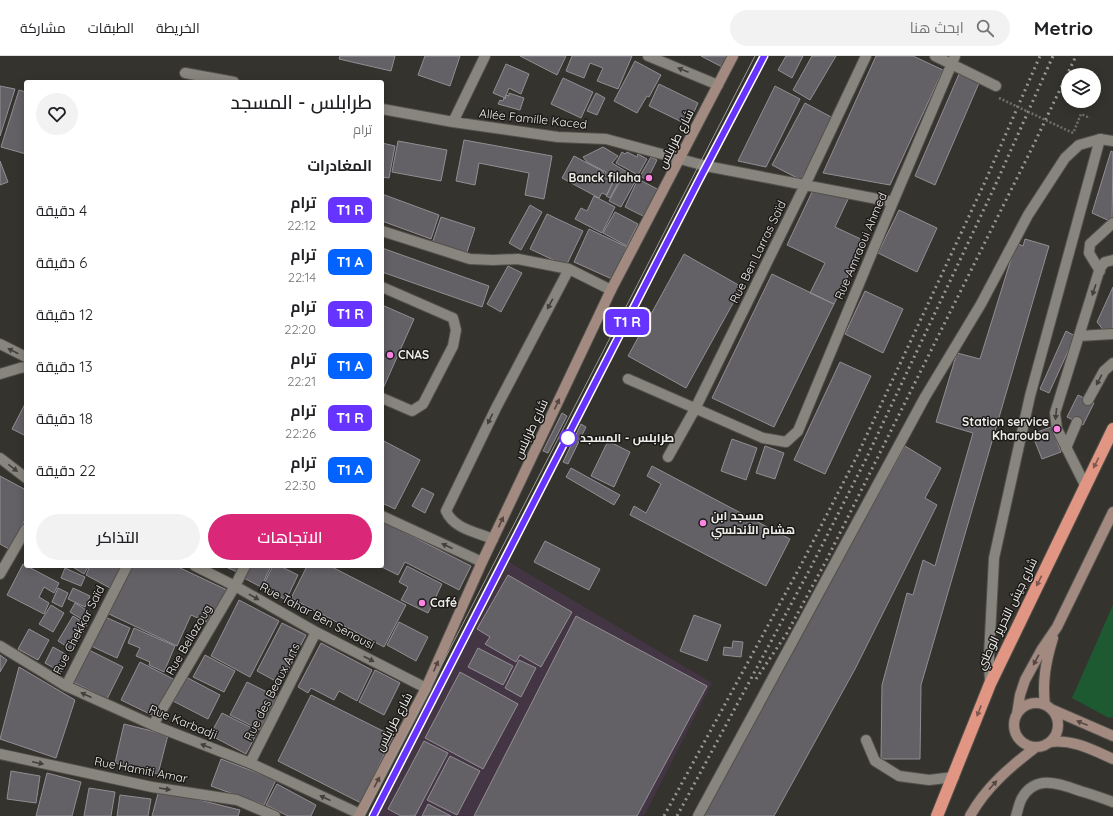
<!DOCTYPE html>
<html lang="ar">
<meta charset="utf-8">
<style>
:root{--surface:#fff;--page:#f2f2f2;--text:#202124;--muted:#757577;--line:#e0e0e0;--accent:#db2777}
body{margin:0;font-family:Quicksand,Cairo,sans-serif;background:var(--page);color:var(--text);direction:rtl;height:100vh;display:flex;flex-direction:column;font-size:15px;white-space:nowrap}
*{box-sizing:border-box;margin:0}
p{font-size:13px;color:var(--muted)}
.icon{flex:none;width:22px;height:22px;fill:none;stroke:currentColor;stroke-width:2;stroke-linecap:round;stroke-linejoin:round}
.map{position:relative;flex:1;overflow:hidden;direction:ltr}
.panel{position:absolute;left:24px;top:24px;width:360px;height:488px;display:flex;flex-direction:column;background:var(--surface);border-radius:4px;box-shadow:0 2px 10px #0003;direction:rtl}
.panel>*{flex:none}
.badge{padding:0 8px;border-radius:6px;font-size:14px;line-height:26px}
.controls{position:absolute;left:1061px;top:12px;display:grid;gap:8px}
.controls a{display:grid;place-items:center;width:40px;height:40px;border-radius:50%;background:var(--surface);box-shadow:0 2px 10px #0003;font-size:20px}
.map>.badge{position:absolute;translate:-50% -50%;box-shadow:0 0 0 2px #fff}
h2{padding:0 12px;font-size:15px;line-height:36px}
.round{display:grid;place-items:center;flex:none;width:42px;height:42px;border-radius:21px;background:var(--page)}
.headline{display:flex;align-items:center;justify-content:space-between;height:68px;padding:0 12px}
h1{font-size:19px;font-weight:600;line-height:30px}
.action{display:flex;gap:8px;margin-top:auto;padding:8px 12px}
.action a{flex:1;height:46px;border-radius:24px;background:var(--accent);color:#fff;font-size:16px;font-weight:600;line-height:46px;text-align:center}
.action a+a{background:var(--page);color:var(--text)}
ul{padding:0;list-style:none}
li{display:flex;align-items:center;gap:12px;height:52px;padding:0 12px}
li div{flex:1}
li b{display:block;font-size:15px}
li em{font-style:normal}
li .badge{min-width:44px;font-weight:700;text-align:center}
header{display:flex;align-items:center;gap:24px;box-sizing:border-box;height:56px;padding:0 20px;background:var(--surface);border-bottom:1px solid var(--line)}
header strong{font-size:19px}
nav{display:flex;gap:22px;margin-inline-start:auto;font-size:14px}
.search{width:280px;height:36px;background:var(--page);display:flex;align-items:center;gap:10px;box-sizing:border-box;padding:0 14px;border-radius:22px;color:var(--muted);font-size:15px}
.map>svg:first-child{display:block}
.industrial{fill:#433543}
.green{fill:#1d5a32}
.building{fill:#636066;stroke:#928e94}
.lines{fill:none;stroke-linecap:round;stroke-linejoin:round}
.lane-casing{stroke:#53514c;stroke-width:12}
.street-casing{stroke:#53514c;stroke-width:12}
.secondary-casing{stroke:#53514c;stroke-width:12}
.highway-casing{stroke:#53514c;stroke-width:14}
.path{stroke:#716f6a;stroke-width:2.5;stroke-dasharray:2 2;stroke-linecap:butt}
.lane{stroke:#88857e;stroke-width:10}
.street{stroke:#88857e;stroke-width:10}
.secondary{stroke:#a28a80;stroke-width:10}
.highway{stroke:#e09683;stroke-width:12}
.tram{stroke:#989792;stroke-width:1}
.rail{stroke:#989792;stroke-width:3;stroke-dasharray:2 4;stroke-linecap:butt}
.path-bridge{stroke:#716f6a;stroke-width:2.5;stroke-dasharray:2 2;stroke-linecap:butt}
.oneway{fill:#423f3c}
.oneway2{fill:#524742}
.oneway3{fill:#7e584e}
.line-casing{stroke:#fff;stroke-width:9}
.line{stroke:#63f;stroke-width:6}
.poi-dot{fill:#fc86e4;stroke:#1c1a18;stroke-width:1.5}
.stop-dot{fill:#fff;stroke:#63f;stroke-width:2}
.labels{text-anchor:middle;stroke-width:3;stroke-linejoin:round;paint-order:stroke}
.street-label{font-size:12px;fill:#eeede9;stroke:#1c1a18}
.poi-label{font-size:12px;font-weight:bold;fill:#eeede9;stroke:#1c1a18;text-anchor:start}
.stop-label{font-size:12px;font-weight:bold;fill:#eeede9;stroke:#1c1a18;text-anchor:start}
</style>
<header>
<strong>Metrio</strong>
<div class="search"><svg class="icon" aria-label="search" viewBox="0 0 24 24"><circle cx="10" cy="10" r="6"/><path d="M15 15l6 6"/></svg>ابحث هنا</div>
<nav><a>الخريطة</a><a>الطبقات</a><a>مشاركة</a></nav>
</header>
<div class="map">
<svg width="1113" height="760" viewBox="0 0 1113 760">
<rect width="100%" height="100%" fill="#35332d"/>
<path class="industrial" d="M507 505 712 627 644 760H378Z"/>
<path class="green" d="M1113 549V661L1109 662 1072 642Z"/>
<path class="building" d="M340 0H395L391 15 339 3Z
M425 0H460L450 30 418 19Z
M520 0H566L557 19Z
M572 0H632L618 33 597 25 603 12 590 7 584 22 566 15Z
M701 0H727L722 11Z
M786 0H803L792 22 778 14Z
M812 0H836L810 44 793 34Z
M876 0H913L943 14 890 129 823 117Z
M635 5 661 19 649 41 647 40 637 57 614 45Z
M506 8 529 18 521 38 509 32 505 42 493 37Z
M959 18 979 27 935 129 915 120Z
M563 22 593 36 581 62 551 48Z
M659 28 698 47 688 69 649 50Z
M0 30 15 33 0 80Z
M775 30 800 43 766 111 738 105Z
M19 34 26 36V98L1 91Z
M509 37 524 42 520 54 498 48 500 44 503 45 504 42 505 43 506 39 509 40Z
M596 37 605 42 597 59 587 55Z
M805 47 833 62 801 124 772 109Z
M464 84 552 100 544 143 525 139 529 117 479 107 475 129 456 125Z
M398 85 447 94 441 125 392 116Z
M382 87 395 90 389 122 382 121Z
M603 91 618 100 612 107 637 122 635 126 622 119 610 142 606 140 614 124 604 119 606 116 587 106 583 101Z
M1111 95 1113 96 1112 166 1092 157Z
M622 96 625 98 627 96 637 101 638 98 647 103 638 119 616 107Z
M574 100 604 116 602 120 613 126 607 139 602 137 599 142 562 122Z
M651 101 657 104 647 124 640 120Z
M0 105 8 126 0 129Z
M623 120 635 126 621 151 609 145Z
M638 123 661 135 647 162 625 151Z
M812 136 849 141 835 171 865 185 834 248 810 237 825 207 787 189Z
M382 138 439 159 431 183 382 165Z
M594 140 615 151 602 177 575 163 581 152 587 155Z
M530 149 542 156 521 194 509 187Z
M899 154 937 172 917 216 878 197Z
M615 156 638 168 627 190 603 177Z
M547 158 583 175 566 210 530 193Z
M441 161 475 172 466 199 432 188Z
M589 173 627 191 612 223 574 206Z
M1025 183 1049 190 921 629 920 703H881L882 629 907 537 913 539 923 504 935 510 973 377 936 366 957 297 980 303 1016 187 1023 190Z
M382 192 489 230 482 251 382 216Z
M684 198 742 231 686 332 628 300Z
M508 210 522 217 501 256 487 248Z
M772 218 834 248 774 371 712 342Z
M1113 231V275H1104L1097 266Z
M865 235 903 253 883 297 845 278Z
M382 249 414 263 382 335Z
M1066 275 1075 280 1049 337 1040 333Z
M840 306 871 320 825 418 794 404Z
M1078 339 1094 347 1083 369 1067 361Z
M26 346V380L12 373Z
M562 357 567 360 548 397 543 395Z
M581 368 586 371 568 408 563 406Z
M1051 371 1061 396 1042 403 1032 378Z
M732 383 757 392 746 424 721 415Z
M382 384 420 404 395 453 382 447Z
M608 385 630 396 614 431 591 420Z
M765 390 784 397 775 423 756 417Z
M905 390 941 412 925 442 937 449 855 613 774 760H701Z
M652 410 790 483 766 530 630 459 634 450 646 457 661 428 647 420Z
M571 412 620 439 614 449 566 421Z
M0 420 26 434V462L9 493 0 488Z
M422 432 434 438 425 457 412 450Z
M382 465 471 510 459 534 405 506 398 519 380 510H382Z
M545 485 600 513 589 534 534 506Z
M23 508 59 527 54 537 44 531 39 541 49 547 44 558 7 539Z
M71 510H86L88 511 84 518Z
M90 510H123L112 533 86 519Z
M131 510H176L227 534 211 568 191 559 177 590 109 558Z
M224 510H240L237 516Z
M248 510H271L261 531 242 521Z
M273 510H280L298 519 286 544 262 531Z
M307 510H330L406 549 384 591 291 542Z
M407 510 442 528 428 557 401 544 408 531 399 526Z
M65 512 85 521 81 530 61 522Z
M508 519 572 556 541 611 520 599 516 606 485 588 490 581 477 573Z
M58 532 68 537 62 551 52 546Z
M73 532 90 540 85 551 68 543Z
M239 544 279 565 250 621 211 600Z
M75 547 88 555 83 564 70 556Z
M51 549 64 557 53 576 39 568Z
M694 559 721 569 707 605 680 595Z
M73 560 87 569 72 594 58 585Z
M576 560 707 630 637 760H474Z
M105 561 130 572 117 602 91 590Z
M399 566 428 581 416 605 387 589Z
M282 567 306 579 281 628 257 615Z
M134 572 175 590 164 616 149 609 150 606 136 600 140 592 128 587Z
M29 573 49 584 38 604 18 593Z
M733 585 743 586 741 601 723 599 724 591 732 592Z
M321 587 372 614 357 645 339 635 334 644 311 632 308 637 298 631Z
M53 591 69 600 61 616 45 607Z
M478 592 513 610 503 629 468 611Z
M89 594 123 611 107 643 73 626Z
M0 599 7 604 0 616Z
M205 599 235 615 224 636 193 621Z
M519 604 536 612 521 641 505 632Z
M140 606 175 624 156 661 121 644Z
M19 611 75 644 56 702 0 683Z
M375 614 400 627 384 659 359 646Z
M460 616 518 648 483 713 425 682Z
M186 621 220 639 208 663 173 645Z
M247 626 277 641 260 674 230 659Z
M311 639 393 680 361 747 278 705Z
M222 657 258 675 246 698 210 679Z
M124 668 168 679 158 718 115 707Z
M424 685 448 697 415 760H401L388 753Z
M450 700 480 715 457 759 427 744Z
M221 703 276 724 264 749 211 730Z
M11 715 40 720 36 747 7 743Z
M47 717 81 726 72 760H36Z
M277 728 316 749 311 760H288L266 749Z
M89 732 115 736 111 760H84Z
M159 734 240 754 238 760H152Z
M120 739 151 743 148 760H117Z
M428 748 451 760H422Z"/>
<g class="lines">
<defs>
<path id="lane" d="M1100 215 1089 197 1090 188 1113 167
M382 231 453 262 456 274 453 290 423 348 412 355 382 342
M1079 280 1113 278
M1088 344 1104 315 1113 307
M1066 392 1077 366
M1085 429 1057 373 1055 357 1100 212 1105 206 1113 204
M990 628 989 600 994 502 1030 340 1100 83
M866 684 875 705 899 720 929 724 954 721
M1016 760C1018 754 1019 747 1022 742 1036 718 1060 728 1080 735 1091 738 1102 742 1113 746"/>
<path id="street" d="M648 0 718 29
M935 0 996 30
M185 17 234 26
M382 53 453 66 558 81 606 83 706 110 893 146
M453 66 485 0
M382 175 470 203 493 204 518 203 569 213 611 234
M0 288 26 301
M0 318 20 312 26 311
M628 323 763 382 786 386 798 375 893 146 955 0
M668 401 695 353 805 129 866 0
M0 402 26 422
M382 460 482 506
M493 483C476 476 454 473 446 455L496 352 569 213
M195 510 235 530 316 576 426 632
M0 518 26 473
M0 590 66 630 153 669 250 707 360 758
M66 630 127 510
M153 669 235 530 245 510
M0 698 152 731 237 744 275 760
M250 707 316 576
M698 760 925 341 981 248 1028 159 1065 102 1079 89 1100 83 1113 85"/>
<path id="secondary" d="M1014 669a22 22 0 1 1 44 0a22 22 0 1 1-44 0Z
M1045 649C1042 625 1046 605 1053 582
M1051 653 1113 680
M1017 658 1020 639 1025 624 1042 593 1057 571 1113 456
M1050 686C1073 683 1093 694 1113 703
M359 760 426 632 482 506 611 234 733 0
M970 760C986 731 1010 711 1036 691"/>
<path id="highway" d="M937 760 990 628 1113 373"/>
</defs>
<use href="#lane" class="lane-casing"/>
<use href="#street" class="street-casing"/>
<use href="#secondary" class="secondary-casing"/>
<use href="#highway" class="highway-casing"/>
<path class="path" d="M1074 75 1081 58 1090 62"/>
<use href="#lane" class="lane"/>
<use href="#street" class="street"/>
<use href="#secondary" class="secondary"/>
<use href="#highway" class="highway"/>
<path class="tram" d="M364 760 755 0
M373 760 706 110 764 0"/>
<path class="rail" d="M756 623 787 577 826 505 1033 90 1076 0
M664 760 801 509 857 400 984 128 1040 0
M677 760 810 513 866 403 994 132 1053 0"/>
<path class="path-bridge" d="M999 42 1073 77"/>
</g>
<defs><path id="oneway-solid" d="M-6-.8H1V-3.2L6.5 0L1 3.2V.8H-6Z"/></defs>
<g class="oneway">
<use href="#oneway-solid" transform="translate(683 14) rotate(-158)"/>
<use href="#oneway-solid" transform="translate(1094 234) rotate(108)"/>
<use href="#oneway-solid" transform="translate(550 248) rotate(118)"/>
<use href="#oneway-solid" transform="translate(13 295) rotate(-153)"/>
<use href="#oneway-solid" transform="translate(1099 324) rotate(118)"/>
<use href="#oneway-solid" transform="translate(1056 358) rotate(96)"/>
<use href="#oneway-solid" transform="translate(490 363) rotate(116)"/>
<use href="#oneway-solid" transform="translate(13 412) rotate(38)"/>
<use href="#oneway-solid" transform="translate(447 490) rotate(-156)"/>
<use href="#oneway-solid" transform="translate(254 541) rotate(29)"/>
<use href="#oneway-solid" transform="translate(369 603) rotate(27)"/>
<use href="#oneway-solid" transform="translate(86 639) rotate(-156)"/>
<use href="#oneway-solid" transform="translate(206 690) rotate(-159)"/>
<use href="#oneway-solid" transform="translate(38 707) rotate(12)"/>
<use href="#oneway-solid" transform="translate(165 733) rotate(9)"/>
<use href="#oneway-solid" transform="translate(325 742) rotate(-155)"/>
</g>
<g class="oneway2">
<use href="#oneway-solid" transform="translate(557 348) rotate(-65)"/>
<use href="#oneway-solid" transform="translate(501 466) rotate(-65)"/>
<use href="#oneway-solid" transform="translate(1036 604) rotate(119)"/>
<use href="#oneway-solid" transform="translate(436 610) rotate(-66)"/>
<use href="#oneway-solid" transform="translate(1082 667) rotate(-158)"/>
<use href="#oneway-solid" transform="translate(377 726) rotate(-62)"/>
<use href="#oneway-solid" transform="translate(993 729) rotate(-48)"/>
</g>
<g class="oneway3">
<use href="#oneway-solid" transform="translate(1096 407) rotate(117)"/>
<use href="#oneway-solid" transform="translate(1039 525) rotate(116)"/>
<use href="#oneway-solid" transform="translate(979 655) rotate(111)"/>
</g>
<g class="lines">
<defs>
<path id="line" d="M373 760 699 124 764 0"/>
</defs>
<use href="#line" class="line-casing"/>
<use href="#line" class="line"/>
</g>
<g class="poi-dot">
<circle cx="649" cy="122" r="4"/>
<circle cx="390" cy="299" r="4"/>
<circle cx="1057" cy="373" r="4"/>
<circle cx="703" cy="467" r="4"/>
<circle cx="422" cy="547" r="4"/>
</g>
<circle class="stop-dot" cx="568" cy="382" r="8"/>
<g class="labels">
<g class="street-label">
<text transform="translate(533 63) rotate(6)" y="4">Allée Famille Kaced</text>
<text transform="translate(676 83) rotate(-63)" y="4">شارع طرابلس</text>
<text transform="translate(861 190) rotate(-67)" y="4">Rue Amraoui Ahmed</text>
<text transform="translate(758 196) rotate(-64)" y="4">Rue Ben Larras Saïd</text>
<text transform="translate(531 373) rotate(-65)" y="4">شارع طرابلس</text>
<text transform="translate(1007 558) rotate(-64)" y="4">شارع جيش التحرير الوطني</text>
<text transform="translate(317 560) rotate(28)" y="4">Rue Tahar Ben Senousi</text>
<text transform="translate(79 574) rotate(-63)" y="4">Rue Chekkar Saïd</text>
<text transform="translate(189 584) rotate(-60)" y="4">Rue Bellazoug</text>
<text transform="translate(272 636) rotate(-63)" y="4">Rue des Beaux Arts</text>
<text transform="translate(183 666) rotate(22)" y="4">Rue Karbadji</text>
<text transform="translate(394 666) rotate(-62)" y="4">شارع طرابلس</text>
<text transform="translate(141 714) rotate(11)" y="4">Rue Hamiti Amar</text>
</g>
<g class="poi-label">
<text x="641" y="126" text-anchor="end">Banck filaha</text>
<text x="398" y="303">CNAS</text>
<text x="1049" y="370" text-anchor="end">Station service<tspan x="1049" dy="14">Kharouba</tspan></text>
<text x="711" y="464">مسجد ابن<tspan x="711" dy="14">هشام الأندلسي</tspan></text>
<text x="430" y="551">Café</text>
</g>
<g class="stop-label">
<text x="580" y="386">طرابلس - المسجد</text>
</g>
</g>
</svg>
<div class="controls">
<a><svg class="icon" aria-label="layers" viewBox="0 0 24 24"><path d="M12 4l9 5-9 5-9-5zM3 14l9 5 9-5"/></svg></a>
</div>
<b class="badge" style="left:627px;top:266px;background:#63f;color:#fff">T1 R</b>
<section class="panel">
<div class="headline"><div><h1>طرابلس - المسجد</h1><p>ترام</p></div><a class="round"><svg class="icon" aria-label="heart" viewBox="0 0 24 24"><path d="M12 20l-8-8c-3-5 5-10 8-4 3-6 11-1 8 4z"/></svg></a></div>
<h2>المغادرات</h2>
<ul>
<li><span class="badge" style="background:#63f;color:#fff">T1 R</span><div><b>ترام</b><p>22:12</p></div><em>4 دقيقة</em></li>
<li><span class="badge" style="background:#0363ff;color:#fff">T1 A</span><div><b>ترام</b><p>22:14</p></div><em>6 دقيقة</em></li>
<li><span class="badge" style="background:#63f;color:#fff">T1 R</span><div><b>ترام</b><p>22:20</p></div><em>12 دقيقة</em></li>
<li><span class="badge" style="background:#0363ff;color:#fff">T1 A</span><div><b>ترام</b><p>22:21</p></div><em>13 دقيقة</em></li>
<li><span class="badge" style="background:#63f;color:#fff">T1 R</span><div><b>ترام</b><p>22:26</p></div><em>18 دقيقة</em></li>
<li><span class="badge" style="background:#0363ff;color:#fff">T1 A</span><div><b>ترام</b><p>22:30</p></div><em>22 دقيقة</em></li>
</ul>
<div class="action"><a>الاتجاهات</a><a>التذاكر</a></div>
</section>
</div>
